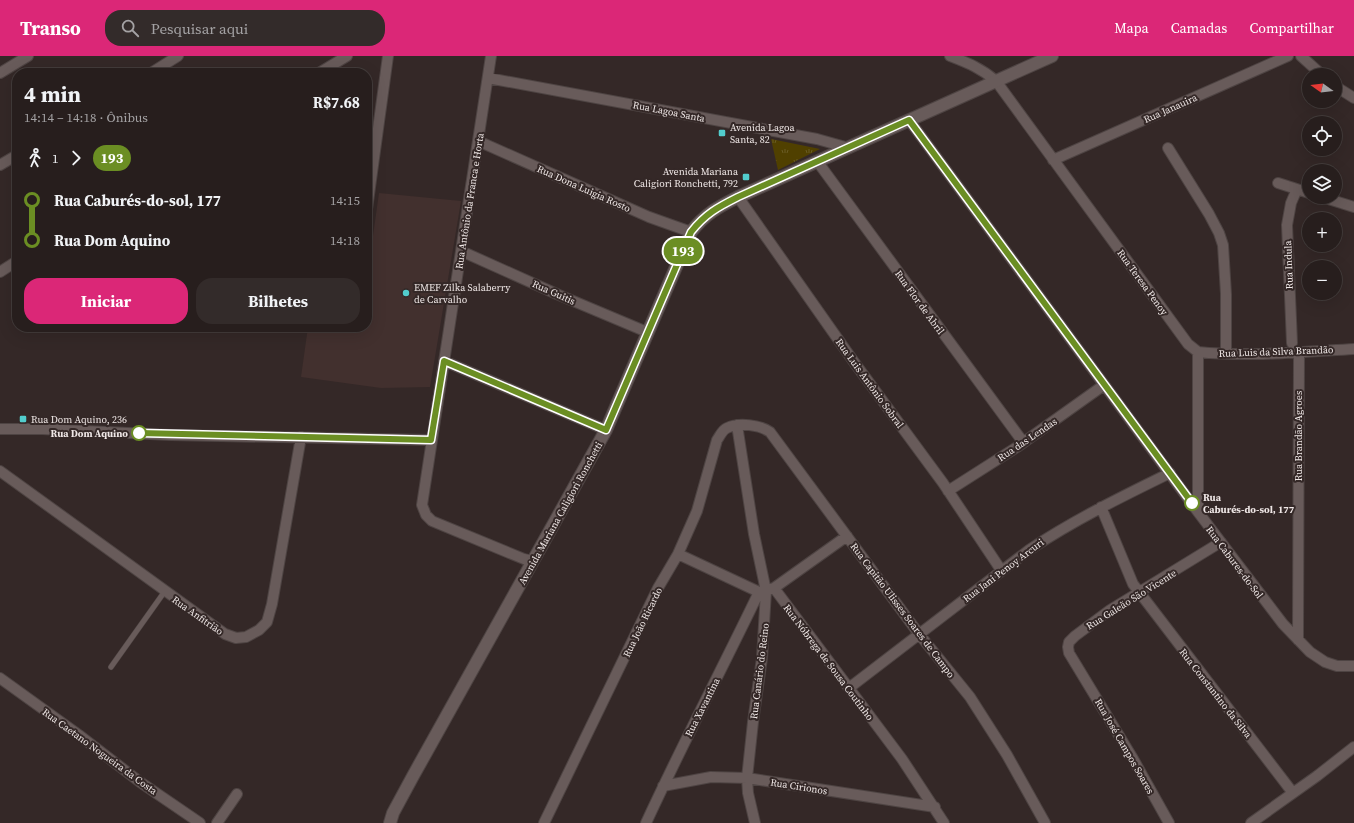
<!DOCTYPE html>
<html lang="pt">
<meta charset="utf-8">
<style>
:root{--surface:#271e1d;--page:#332b2a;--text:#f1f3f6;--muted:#a4a2a4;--line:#433c3b;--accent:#db2777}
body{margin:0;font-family:"Source Serif 4",serif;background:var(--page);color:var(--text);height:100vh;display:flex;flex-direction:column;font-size:15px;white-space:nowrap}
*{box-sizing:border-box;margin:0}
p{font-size:13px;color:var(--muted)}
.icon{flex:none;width:22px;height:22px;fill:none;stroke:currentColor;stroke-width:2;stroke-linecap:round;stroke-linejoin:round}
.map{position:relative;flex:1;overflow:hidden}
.sheet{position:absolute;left:12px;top:12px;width:360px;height:264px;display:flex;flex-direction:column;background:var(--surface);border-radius:16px;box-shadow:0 4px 16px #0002,0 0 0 1px var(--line)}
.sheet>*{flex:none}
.badge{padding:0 8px;border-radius:13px;font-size:14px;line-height:26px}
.needle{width:26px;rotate:284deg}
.tools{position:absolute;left:1302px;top:12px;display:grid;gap:8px}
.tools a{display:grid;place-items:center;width:40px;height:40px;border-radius:50%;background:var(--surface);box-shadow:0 4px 16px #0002,0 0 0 1px var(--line);font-size:20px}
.map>.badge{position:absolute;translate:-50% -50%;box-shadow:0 0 0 2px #fff}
.legs{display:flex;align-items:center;gap:6px;height:44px;padding:0 12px;font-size:13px}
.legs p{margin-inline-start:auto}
.headline{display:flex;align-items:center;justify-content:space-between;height:68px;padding:0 12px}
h1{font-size:22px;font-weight:700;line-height:30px}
.button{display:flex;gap:8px;margin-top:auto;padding:8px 12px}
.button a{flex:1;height:46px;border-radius:16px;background:var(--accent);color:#fff;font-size:16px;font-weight:700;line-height:46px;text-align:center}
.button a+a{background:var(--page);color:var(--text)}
ul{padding:0 12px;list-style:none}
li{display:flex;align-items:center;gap:14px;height:40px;font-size:15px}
li i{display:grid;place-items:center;width:6px;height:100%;margin:0 5px;background:currentColor}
li i::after{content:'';width:10px;height:10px;margin:-5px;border:3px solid;border-radius:50%;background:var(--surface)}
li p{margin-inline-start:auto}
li:first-child i{background:linear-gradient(#0000 50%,currentColor 0)}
li:last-child i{background:linear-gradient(currentColor 50%,#0000 0)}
header{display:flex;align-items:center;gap:24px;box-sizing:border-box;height:56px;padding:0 20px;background:var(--accent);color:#fff}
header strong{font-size:19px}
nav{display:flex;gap:22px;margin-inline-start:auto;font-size:14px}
.search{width:280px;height:36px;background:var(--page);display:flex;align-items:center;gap:10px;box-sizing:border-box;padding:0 14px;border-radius:16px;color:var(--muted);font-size:15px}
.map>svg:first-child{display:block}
.built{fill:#42302e}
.park{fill:url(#park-tufts)}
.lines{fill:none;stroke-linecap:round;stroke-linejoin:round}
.lane-casing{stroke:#4e4443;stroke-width:6}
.street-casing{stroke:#4e4443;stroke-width:12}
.secondary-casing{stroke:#4e4443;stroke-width:14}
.lane{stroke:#685b5a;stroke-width:5}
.street{stroke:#685b5a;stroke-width:10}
.secondary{stroke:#685b5a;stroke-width:12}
.line-1-casing{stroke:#fff;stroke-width:9}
.line-1{stroke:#6b8e23;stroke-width:6}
.poi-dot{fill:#52cdcd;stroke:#342827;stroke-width:1.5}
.stop-1-dot{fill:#fff;stroke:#6b8e23;stroke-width:2}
.labels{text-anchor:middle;stroke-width:4;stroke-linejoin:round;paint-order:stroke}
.street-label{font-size:10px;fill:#efe7e6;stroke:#342827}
.poi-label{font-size:10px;fill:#efe7e6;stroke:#342827;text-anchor:start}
.stop-label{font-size:10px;font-weight:bold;fill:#efe7e6;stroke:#342827;text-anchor:end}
</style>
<header>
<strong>Transo</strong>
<div class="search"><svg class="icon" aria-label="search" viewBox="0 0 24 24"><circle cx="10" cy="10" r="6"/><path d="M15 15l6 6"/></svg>Pesquisar aqui</div>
<nav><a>Mapa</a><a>Camadas</a><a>Compartilhar</a></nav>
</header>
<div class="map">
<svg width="1354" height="767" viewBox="0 0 1354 767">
<defs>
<pattern id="park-tufts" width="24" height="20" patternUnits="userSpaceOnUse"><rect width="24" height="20" fill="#504000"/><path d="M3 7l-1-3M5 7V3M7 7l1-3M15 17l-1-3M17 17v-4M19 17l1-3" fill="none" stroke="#6a5c25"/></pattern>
</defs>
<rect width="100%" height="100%" fill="#342827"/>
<path class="built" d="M379 137 461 145 430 331 381 332 301 321 308 271H367V203L371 194Z"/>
<path class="park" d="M771 83 820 93 778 114Z"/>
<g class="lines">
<defs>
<path id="lane" d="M111 611 165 535"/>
<path id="street" d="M491 0 422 449 426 459 432 465 524 503 533 505
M950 0C968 7 981 12 996 25L1188 288 1198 296V456
M1301 0 1322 19
M0 17 28 0
M151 17 178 0
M319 17 347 0
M488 22 817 83 849 92
M1335 30 1354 42
M909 64 1198 456 1283 568 1310 596 1325 606 1337 610H1354
M478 85 649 161 691 176
M1168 92 1209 158 1219 177 1223 189 1226 238V297
M1053 104 1288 0
M817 105 1023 386
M0 109 17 99
M1278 127 1309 137
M738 141 854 306 943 427 1001 514
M1322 141 1354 151
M367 153 388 0
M461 195 559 239 647 276
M0 216 17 205
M1292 287 1287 169 1291 147 1297 133
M1198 296C1249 301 1302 296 1354 293
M444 305 606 374
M737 369 754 478 766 535 762 602 753 666 747 722 748 737 755 767
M0 373H42L171 379 431 384
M0 415 225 578 236 582 246 581 259 574 267 566 272 548 301 381
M948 435 1017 391 1104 329
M1101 451 1133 528 1293 737
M678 498 759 536 774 532 902 703 944 767
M774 532 847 480
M1298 584 1299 296
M0 622 79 679 140 726 200 767
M849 632 1029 494C1074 464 1121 441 1170 417
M663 730 711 721 747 722 935 751
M217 767 237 738
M544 767 658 532 678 498 697 455 717 384C720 380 722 374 727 372 739 366 760 369 770 376L919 578 970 641 1007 699 1045 767
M646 767C682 689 722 613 759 536
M1169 767 1132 701 1069 597 1068 591 1069 586 1075 580 1110 554 1221 486
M1251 767 1317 720 1354 691"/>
<path id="secondary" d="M390 767 393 757 413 720 606 374 691 176C705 158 718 151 738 141L1052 0"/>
</defs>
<use href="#lane" class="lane-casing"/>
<use href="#street" class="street-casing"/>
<use href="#secondary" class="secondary-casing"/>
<use href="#lane" class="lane"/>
<use href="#street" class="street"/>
<use href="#secondary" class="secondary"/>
</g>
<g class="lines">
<defs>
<path id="line-1" d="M139 377 431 384 444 305 606 374 691 176C705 158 718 151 738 141L909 64 1192 447"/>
</defs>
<use href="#line-1" class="line-1-casing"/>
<use href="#line-1" class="line-1"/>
</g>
<g class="poi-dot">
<rect x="718" y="73" width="8" height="8" rx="2"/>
<rect x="742" y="117" width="8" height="8" rx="2"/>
<circle cx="406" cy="237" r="4"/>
<rect x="19" y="359" width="8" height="8" rx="2"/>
</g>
<g class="stop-1-dot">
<circle cx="139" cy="377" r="7"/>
<circle cx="1192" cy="447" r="7"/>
</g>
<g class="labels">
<g class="street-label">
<text transform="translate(1170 52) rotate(-24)" y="4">Rua Janauira</text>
<text transform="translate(669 55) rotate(11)" y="4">Rua Lagoa Santa</text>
<text transform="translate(584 132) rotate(24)" y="4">Rua Dona Luigia Rosto</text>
<text transform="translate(469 145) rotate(-81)" y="4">Rua Antônio da Franca e Horta</text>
<text transform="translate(1288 209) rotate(-92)" y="4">Rua Indula</text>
<text transform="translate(1143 226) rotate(54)" y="4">Rua Teresa Penoy</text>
<text transform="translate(554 236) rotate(24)" y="4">Rua Guitis</text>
<text transform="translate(920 246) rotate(54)" y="4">Rua Flor de Abril</text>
<text transform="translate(1276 295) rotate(-2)" y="4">Rua Luis da Silva Brandão</text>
<text transform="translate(870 327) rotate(54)" y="4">Rua Luis Antônio Sobral</text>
<text transform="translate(1298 380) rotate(-90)" y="4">Rua Brandão Agroes</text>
<text transform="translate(1027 383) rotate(-34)" y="4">Rua das Lendas</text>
<text transform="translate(560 457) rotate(-61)" y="4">Avenida Mariana Caligiori Ronchetti</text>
<text transform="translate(1235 506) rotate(53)" y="4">Rua Cabures-do-Sol</text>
<text transform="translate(1003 514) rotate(-37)" y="4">Rua Jani Penoy Arcuri</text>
<text transform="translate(1131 543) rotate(-32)" y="4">Rua Galeão São Vicente</text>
<text transform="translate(903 554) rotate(53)" y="4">Rua Capitão Ulisses Soares de Campo</text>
<text transform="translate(198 559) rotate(35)" y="4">Rua Anfitrião</text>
<text transform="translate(642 566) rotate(-64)" y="4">Rua João Ricardo</text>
<text transform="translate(829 606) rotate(53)" y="4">Rua Nóbrega de Sousa Coutinho</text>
<text transform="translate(759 615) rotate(-83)" y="4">Rua Canário do Reino</text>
<text transform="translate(1216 637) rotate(52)" y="4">Rua Constantino da Silva</text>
<text transform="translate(702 651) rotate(-63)" y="4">Rua Xavantina</text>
<text transform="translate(1125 690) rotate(60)" y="4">Rua José Campos Soares</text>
<text transform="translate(100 695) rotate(36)" y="4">Rua Caetano Nogueira da Costa</text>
<text transform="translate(799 730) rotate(9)" y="4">Rua Cirionos</text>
</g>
<g class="poi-label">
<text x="730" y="75">Avenida Lagoa<tspan x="730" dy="12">Santa, 82</tspan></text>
<text x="738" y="119" text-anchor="end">Avenida Mariana<tspan x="738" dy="12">Caligiori Ronchetti, 792</tspan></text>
<text x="414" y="235">EMEF Zilka Salaberry<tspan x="414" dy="12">de Carvalho</tspan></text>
<text x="31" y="367">Rua Dom Aquino, 236</text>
</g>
<g class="stop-label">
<text x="128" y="381">Rua Dom Aquino</text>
<text x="1203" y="445" text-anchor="start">Rua<tspan x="1203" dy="12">Caburés-do-sol, 177</tspan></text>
</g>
</g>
</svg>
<div class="tools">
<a><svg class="needle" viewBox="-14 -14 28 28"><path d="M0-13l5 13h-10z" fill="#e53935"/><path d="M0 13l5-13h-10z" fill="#a4a2a4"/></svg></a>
<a><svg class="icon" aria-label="locate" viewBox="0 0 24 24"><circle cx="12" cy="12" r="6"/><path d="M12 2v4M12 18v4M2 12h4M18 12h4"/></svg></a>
<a><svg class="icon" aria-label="layers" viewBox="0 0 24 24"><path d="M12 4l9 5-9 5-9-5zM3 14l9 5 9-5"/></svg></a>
<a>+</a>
<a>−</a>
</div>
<b class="badge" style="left:683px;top:195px;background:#6b8e23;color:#fff">193</b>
<section class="sheet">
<div class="headline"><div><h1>4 min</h1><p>14:14 – 14:18 · Ônibus</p></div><b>R$7.68</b></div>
<div class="legs"><svg class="icon" aria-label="walk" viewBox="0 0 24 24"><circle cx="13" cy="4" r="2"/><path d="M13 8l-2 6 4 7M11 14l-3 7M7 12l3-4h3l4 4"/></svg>1<svg class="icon" aria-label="forward" viewBox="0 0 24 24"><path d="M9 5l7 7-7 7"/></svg><b class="badge" style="background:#6b8e23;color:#fff">193</b></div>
<ul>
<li><i style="color:#6b8e23"></i><b>Rua Caburés-do-sol, 177</b><p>14:15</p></li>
<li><i style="color:#6b8e23"></i><b>Rua Dom Aquino</b><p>14:18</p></li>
</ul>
<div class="button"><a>Iniciar</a><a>Bilhetes</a></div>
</section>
</div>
